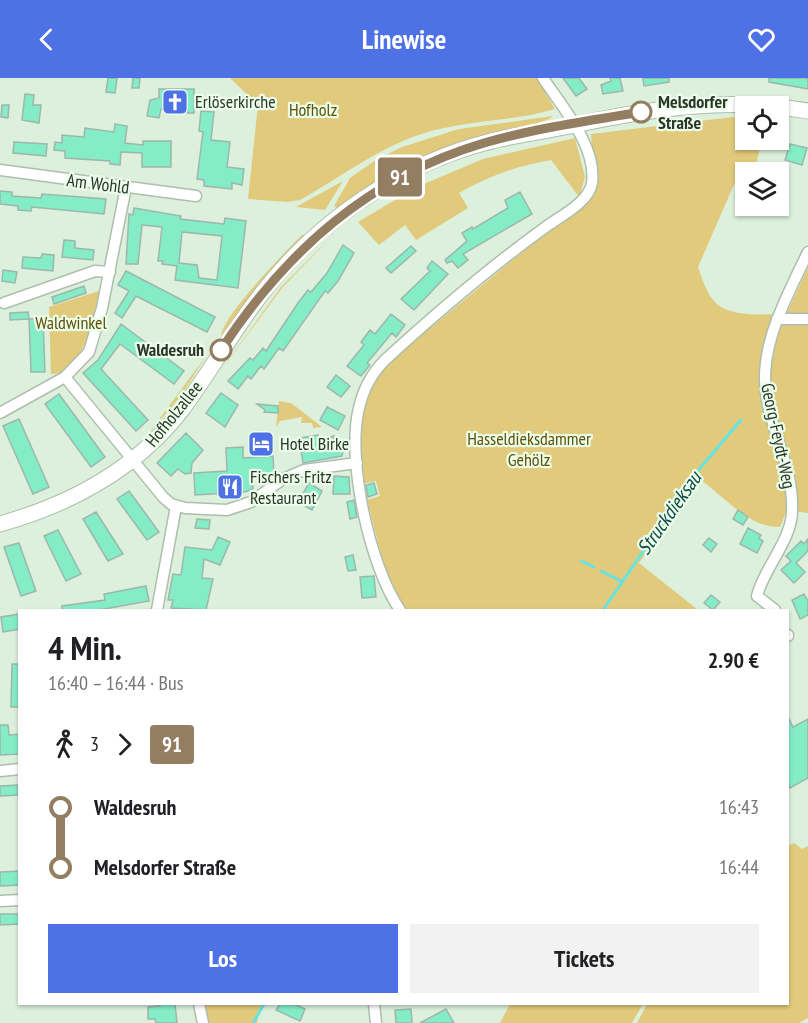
<!DOCTYPE html>
<html lang="de">
<meta charset="utf-8">
<style>
:root{--surface:#fff;--page:#f2f2f2;--text:#202124;--muted:#757577;--accent:#4e71e5}
body{margin:0;font-family:"PT Sans Narrow",sans-serif;background:var(--page);color:var(--text);height:100vh;display:flex;flex-direction:column;font-size:22px;white-space:nowrap}
*{box-sizing:border-box;margin:0}
p{font-size:20px;color:var(--muted)}
.icon{flex:none;width:33px;height:33px;fill:none;stroke:currentColor;stroke-width:2;stroke-linecap:round;stroke-linejoin:round}
.map{position:relative;flex:1;overflow:hidden}
.drawer{position:absolute;left:18px;top:531px;width:771px;height:396px;display:flex;flex-direction:column;background:var(--surface);border-radius:0px;box-shadow:0 2px 4px #0004}
.drawer>*{flex:none}
.badge{padding:0 12px;border-radius:4px;font-size:21px;line-height:39px}
.fabs{position:absolute;left:735px;top:18px;display:grid;gap:12px}
.fabs a{display:grid;place-items:center;width:54px;height:54px;border-radius:0px;background:var(--surface);box-shadow:0 2px 4px #0004;font-size:30px}
.map>.badge{position:absolute;translate:-50% -50%;box-shadow:0 0 0 3px #fff}
.legs{display:flex;align-items:center;gap:9px;height:66px;padding:0 30px;font-size:20px}
.legs p{margin-inline-start:auto}
.headline{display:flex;align-items:center;justify-content:space-between;height:102px;padding:0 30px}
h1{font-size:33px;font-weight:600;line-height:45px}
.cta{display:flex;gap:12px;margin-top:auto;padding:12px 30px}
.cta a{flex:1;height:69px;border-radius:0px;background:var(--accent);color:#fff;font-size:24px;font-weight:600;line-height:69px;text-align:center}
.cta a+a{background:var(--page);color:var(--text)}
ul{padding:0 30px;list-style:none}
li{display:flex;align-items:center;gap:21px;height:60px;font-size:22px}
li i{display:grid;place-items:center;width:9px;height:100%;margin:0 8px;background:currentColor}
li i::after{content:'';width:15px;height:15px;margin:-8px;border:4px solid;border-radius:50%;background:var(--surface)}
li p{margin-inline-start:auto}
li:first-child i{background:linear-gradient(#0000 50%,currentColor 0)}
li:last-child i{background:linear-gradient(currentColor 50%,#0000 0)}
header{display:flex;justify-content:space-between;align-items:center;height:78px;padding:0 30px;background:var(--accent);color:#fff;font-size:27px;font-weight:600}
.map>svg:first-child{display:block}
.green{fill:#e1ca7b}
.lines{fill:none;stroke-linecap:round;stroke-linejoin:round}
.stream{stroke:#66e4e1;stroke-width:3}
.building{fill:#84ecc7;stroke:#9cb7ac;stroke-width:1.5;fill-rule:evenodd}
.street-casing{stroke:#adbfac;stroke-width:13}
.secondary-casing{stroke:#adbfac;stroke-width:17}
.street{stroke:#fff;stroke-width:10}
.secondary{stroke:#fff;stroke-width:15}
.line-1-casing{stroke:#fff;stroke-width:14}
.line-1{stroke:#947e62;stroke-width:9}
.stop-1-dot{fill:#fff;stroke:#947e62;stroke-width:3}
.labels{text-anchor:middle;stroke-width:4.5;stroke-linejoin:round;paint-order:stroke}
.poi-label{font-size:18px;fill:#2d342c;stroke:#eafee9;text-anchor:start}
.stop-label{font-size:18px;font-weight:bold;fill:#2d342c;stroke:#eafee9;text-anchor:start}
.park-label{font-size:18px;fill:#615009;stroke:#eafee9}
.street-label{font-size:18px;fill:#2d342c;stroke:#eafee9}
.water-label{font-size:20px;font-style:italic;fill:#0d4746;stroke:#eafee9}
</style>
<header><svg class="icon" aria-label="back" viewBox="0 0 24 24"><path d="M15 5l-7 7 7 7"/></svg>Linewise<svg class="icon" aria-label="heart" viewBox="0 0 24 24"><path d="M12 20l-8-8c-3-5 5-10 8-4 3-6 11-1 8 4z"/></svg></header>
<div class="map">
<svg width="808" height="945" viewBox="0 0 808 945">
<rect width="100%" height="100%" fill="#ddf0dc"/>
<path class="green" d="M230 0H537L555 31C515 43 472 42 431 53 383 66 343 98 300 122L287 124 248 121 258 27Z
M553 38C546 46 509 51 496 54 439 67 384 95 337 130L334 128 350 100 377 81 402 69 459 51Z
M733 39 745 40 746 62H762L756 87 736 102 698 189C702 200 706 214 714 223 728 240 767 237 787 235L808 189V435L787 432 780 449C750 451 722 416 699 401L639 485 698 532H405L384 488 367 422 380 418 376 403 363 406C356 365 360 315 389 284L583 124 551 82C516 88 490 98 459 115L468 130 416 162 405 147 379 167 358 144 417 109 483 81 575 60 585 99 581 113 583 123 594 100 591 56Z
M343 103 325 132 296 129Z
M335 155 282 210 220 294 281 209Z
M303 156 304 158 265 198 221 258C223 237 285 174 303 156Z
M99 213C94 236 84 298 51 296L49 229Z
M206 278 181 318 149 355Z
M279 323 291 325 322 349 313 350 312 345H301L302 339 280 343 276 349Z
M794 765 802 771 808 768V940L799 945H637L647 926H788V768Z
M202 926H261L257 945H207Z
M510 926H643L632 945H500Z"/>
<g class="lines">
<path class="stream" d="M581 483 594 489
M601 493 621 503
M603 532 701 389 741 342
M253 945 264 926"/>
</g>
<path class="building" d="M108 0H117L115 15 106 14Z
M133 0H140L139 10H132Z
M563 0H579L587 11 576 18Z
M610 0H620L623 13 603 16 601 7 611 3Z
M643 0H669V4L644 8Z
M769 0H808V11L769 4Z
M159 11H194V35H187V31H161L159 40 147 38 150 22 159 20Z
M25 16 34 17 33 27H41L39 45 22 42Z
M2 27H9L8 40 1 39Z
M201 33 214 34 211 62 230 64 227 89 244 91 242 107 232 105V111L204 108V102L197 101 203 54 199 53Z
M115 46 127 48 125 65 143 67V63H171V89H142V75L121 74 120 87 110 86V83L65 80V73L54 72 55 64 62 65V57L84 59 85 50 114 54Z
M14 64 47 66 46 78 13 75Z
M790 66 807 70 802 87 785 82Z
M0 113 12 114V118L41 120 42 116 106 121 104 136 32 129 31 133 18 132V128L0 126Z
M520 114 532 136 463 176 468 182 458 190 452 183 447 185 445 182 467 163 462 155 472 149 473 151 508 130 505 122Z
M134 130 181 138 180 141 224 146 225 140 246 143 238 210 175 202 177 188 162 186 163 183H158L162 149 142 147 138 186H126L129 136 133 137ZM182 154 222 158 217 202 199 200 197 187 179 185Z
M64 162 75 163V170L94 172 93 182 62 179Z
M343 167 354 175 338 203 328 215 325 213 283 273 279 270 264 291 261 288 251 301 248 298 238 311 228 303 250 280 253 282 263 270 266 273 298 225 308 212 311 214 327 195Z
M411 168 416 173 391 195 386 190Z
M42 176 54 177 53 193 22 190 23 179 41 180Z
M432 183 448 196 414 232 401 221 430 193 427 190Z
M3 192 17 194 15 205 2 203Z
M126 193 215 239 207 254 136 218 122 240 115 235 129 213 118 207Z
M84 208 86 215 54 226 52 219Z
M28 234 29 241H43L45 294H31L29 241 10 242V235Z
M391 236 405 247 396 259 392 255 367 285 370 287 361 298 347 288 364 267 361 264 370 252 375 256Z
M121 246 184 293 174 306 120 266 101 291 148 342 136 353 83 295 98 282Z
M336 297 350 308 341 319 327 309Z
M221 315 238 327 225 349 206 335Z
M59 316 105 379 91 389 45 326Z
M257 326 278 328V335L264 334 265 332Z
M327 329 345 338 338 352 320 342Z
M19 341 49 409 33 416 3 348Z
M186 355 203 372 192 385 191 395 185 396 178 391 171 398 157 385Z
M318 357 319 361 334 358 333 361 345 364 342 378 303 385 299 360Z
M243 369V380L273 378 274 397 252 398 253 411 245 414 195 417 194 395 227 393 226 370Z
M334 398 349 399 350 416H333Z
M309 405 322 413 312 432 298 424Z
M374 405 377 416 368 419 366 407Z
M129 413 159 454 147 462 117 421Z
M354 422 357 439 350 441 347 424Z
M738 432 748 439 743 447 733 441Z
M96 434 123 476 108 483 83 441Z
M197 441 210 442 209 451 195 450Z
M748 450 761 457 759 460 763 463 757 475 740 466Z
M58 452 81 496 66 503 44 458Z
M218 459 230 464 220 487 204 481 202 500 213 501 206 532 171 530 173 522H168L173 496 181 497 185 469 212 472Z
M709 460 717 466 711 474 703 467Z
M808 461V473L796 485 805 494 794 505 781 492 791 483 786 478 801 463 804 466Z
M19 465 36 513 21 518 4 469Z
M353 477 356 492 348 493 345 479Z
M374 498 376 519 362 520 360 499Z
M146 508 149 523 99 532H62V528L105 522 104 516Z
M804 516 808 523V537L800 541 792 522Z
M711 517 720 524 713 532 704 525Z
M20 536V551L3 554 1 539Z
M12 586H20V629H11Z
M788 639 793 649 808 641V700L790 710 788 706Z
M0 647H8L9 657 20 656V676L0 677Z
M18 707V717L0 718V708Z
M20 793V807L0 808V794Z
M0 836H20V846L0 847Z
M160 926H175L177 945H156L155 941H148V929L160 928Z
M280 926H294L305 931 300 943 276 932Z
M411 931 412 945H396L395 932Z
M446 931 454 945H420Z"/>
<g class="lines">
<defs>
<path id="street" d="M0 92 196 118
M4 225 95 193 110 194
M777 241H808
M65 299 163 419 171 426 185 430 227 432 251 424 283 401 304 392 357 385
M0 335 65 299 89 274 102 230 126 109
M157 532 176 428
M400 532C370 489 346 381 359 330 363 312 372 295 385 282 434 237 493 187 547 148 561 138 589 124 592 105 597 68 562 29 543 0
M775 532 757 518C764 490 791 463 792 434 794 397 776 362 768 327 755 273 786 221 808 174
M788 557V558
M0 693 20 691
M0 823 20 822
M199 926 203 945
M374 926 376 945"/>
<path id="secondary" d="M0 446C71 426 135 392 181 333 217 285 244 232 285 188 338 130 412 83 488 64 518 56 549 53 579 46 655 30 730 19 808 33"/>
</defs>
<use href="#street" class="street-casing"/>
<use href="#secondary" class="secondary-casing"/>
<use href="#street" class="street"/>
<use href="#secondary" class="secondary"/>
</g>
<g class="lines">
<defs>
<path id="line-1" d="M221 272C286 173 369 99 484 65 532 51 592 42 641 34"/>
</defs>
<use href="#line-1" class="line-1-casing"/>
<use href="#line-1" class="line-1"/>
</g>
<defs>
<symbol id="church-square" viewBox="-11 -11 22 22"><rect x="-9" y="-9" width="18" height="18" rx="4" fill="#4e71e5" stroke="#eafee9"/><path d="M-1.2-6h2.4v3.5h3.3v2.4h-3.3V6h-2.4V-.1h-3.3v-2.4h3.3Z" fill="#fff"/></symbol>
<symbol id="hotel-square" viewBox="-11 -11 22 22"><rect x="-9" y="-9" width="18" height="18" rx="4" fill="#4e71e5" stroke="#eafee9"/><path d="M-6-4.5h1.5V1H6V5H4.5V3h-9V5H-6ZM-4 0a1.8 1.8 0 1 1 3.6 0ZM.5 0V-2.5h3Q6-2.5 6 0Z" fill="#fff"/></symbol>
<symbol id="restaurant-square" viewBox="-11 -11 22 22"><rect x="-9" y="-9" width="18" height="18" rx="4" fill="#4e71e5" stroke="#eafee9"/><path d="M-5-6h1v4h1v-4h1v4h1v-4h1v5L-1.5 .5V6h-2V.5L-5-1ZM5-6V6H3V1.5H1.5Q1.5-4 5-6Z" fill="#fff"/></symbol>
</defs>
<g fill-rule="evenodd">
<use href="#church-square" x="160" y="9" width="30" height="30"/>
<use href="#hotel-square" x="246" y="351" width="30" height="30"/>
<use href="#restaurant-square" x="215" y="394" width="30" height="30"/>
</g>
<g class="stop-1-dot">
<circle cx="641" cy="34" r="10"/>
<circle cx="221" cy="272" r="10"/>
</g>
<g class="labels">
<g class="poi-label">
<text x="195" y="30">Erlöserkirche</text>
<text x="280" y="372">Hotel Birke</text>
<text x="250" y="405">Fischers Fritz<tspan x="250" dy="21">Restaurant</tspan></text>
</g>
<g class="stop-label">
<text x="658" y="30">Melsdorfer<tspan x="658" dy="21">Straße</tspan></text>
<text x="204" y="278" text-anchor="end">Waldesruh</text>
</g>
<g class="park-label">
<text x="313" y="38">Hofholz</text>
<text x="71" y="251">Waldwinkel</text>
<text x="529" y="367">Hasseldieksdammer<tspan x="529" dy="21">Gehölz</tspan></text>
</g>
<g class="street-label">
<text transform="translate(98 106) rotate(7)" y="6">Am Wohld</text>
<text transform="translate(174 336) rotate(-51)" y="6">Hofholzallee</text>
<text transform="translate(778 358) rotate(78)" y="6">Georg-Feydt-Weg</text>
</g>
<g class="water-label">
<text transform="translate(669 435) rotate(-55)" y="7">Struckdieksau</text>
</g>
</g>
</svg>
<div class="fabs">
<a><svg class="icon" aria-label="locate" viewBox="0 0 24 24"><circle cx="12" cy="12" r="6"/><path d="M12 2v4M12 18v4M2 12h4M18 12h4"/></svg></a>
<a><svg class="icon" aria-label="layers" viewBox="0 0 24 24"><path d="M12 4l9 5-9 5-9-5zM3 14l9 5 9-5"/></svg></a>
</div>
<b class="badge" style="left:400px;top:99px;background:#947e62;color:#fff">91</b>
<section class="drawer">
<div class="headline"><div><h1>4 Min.</h1><p>16:40 – 16:44 · Bus</p></div><b>2.90 €</b></div>
<div class="legs"><svg class="icon" aria-label="walk" viewBox="0 0 24 24"><circle cx="13" cy="4" r="2"/><path d="M13 8l-2 6 4 7M11 14l-3 7M7 12l3-4h3l4 4"/></svg>3<svg class="icon" aria-label="forward" viewBox="0 0 24 24"><path d="M9 5l7 7-7 7"/></svg><b class="badge" style="background:#947e62;color:#fff">91</b></div>
<ul>
<li><i style="color:#947e62"></i><b>Waldesruh</b><p>16:43</p></li>
<li><i style="color:#947e62"></i><b>Melsdorfer Straße</b><p>16:44</p></li>
</ul>
<div class="cta"><a>Los</a><a>Tickets</a></div>
</section>
</div>
